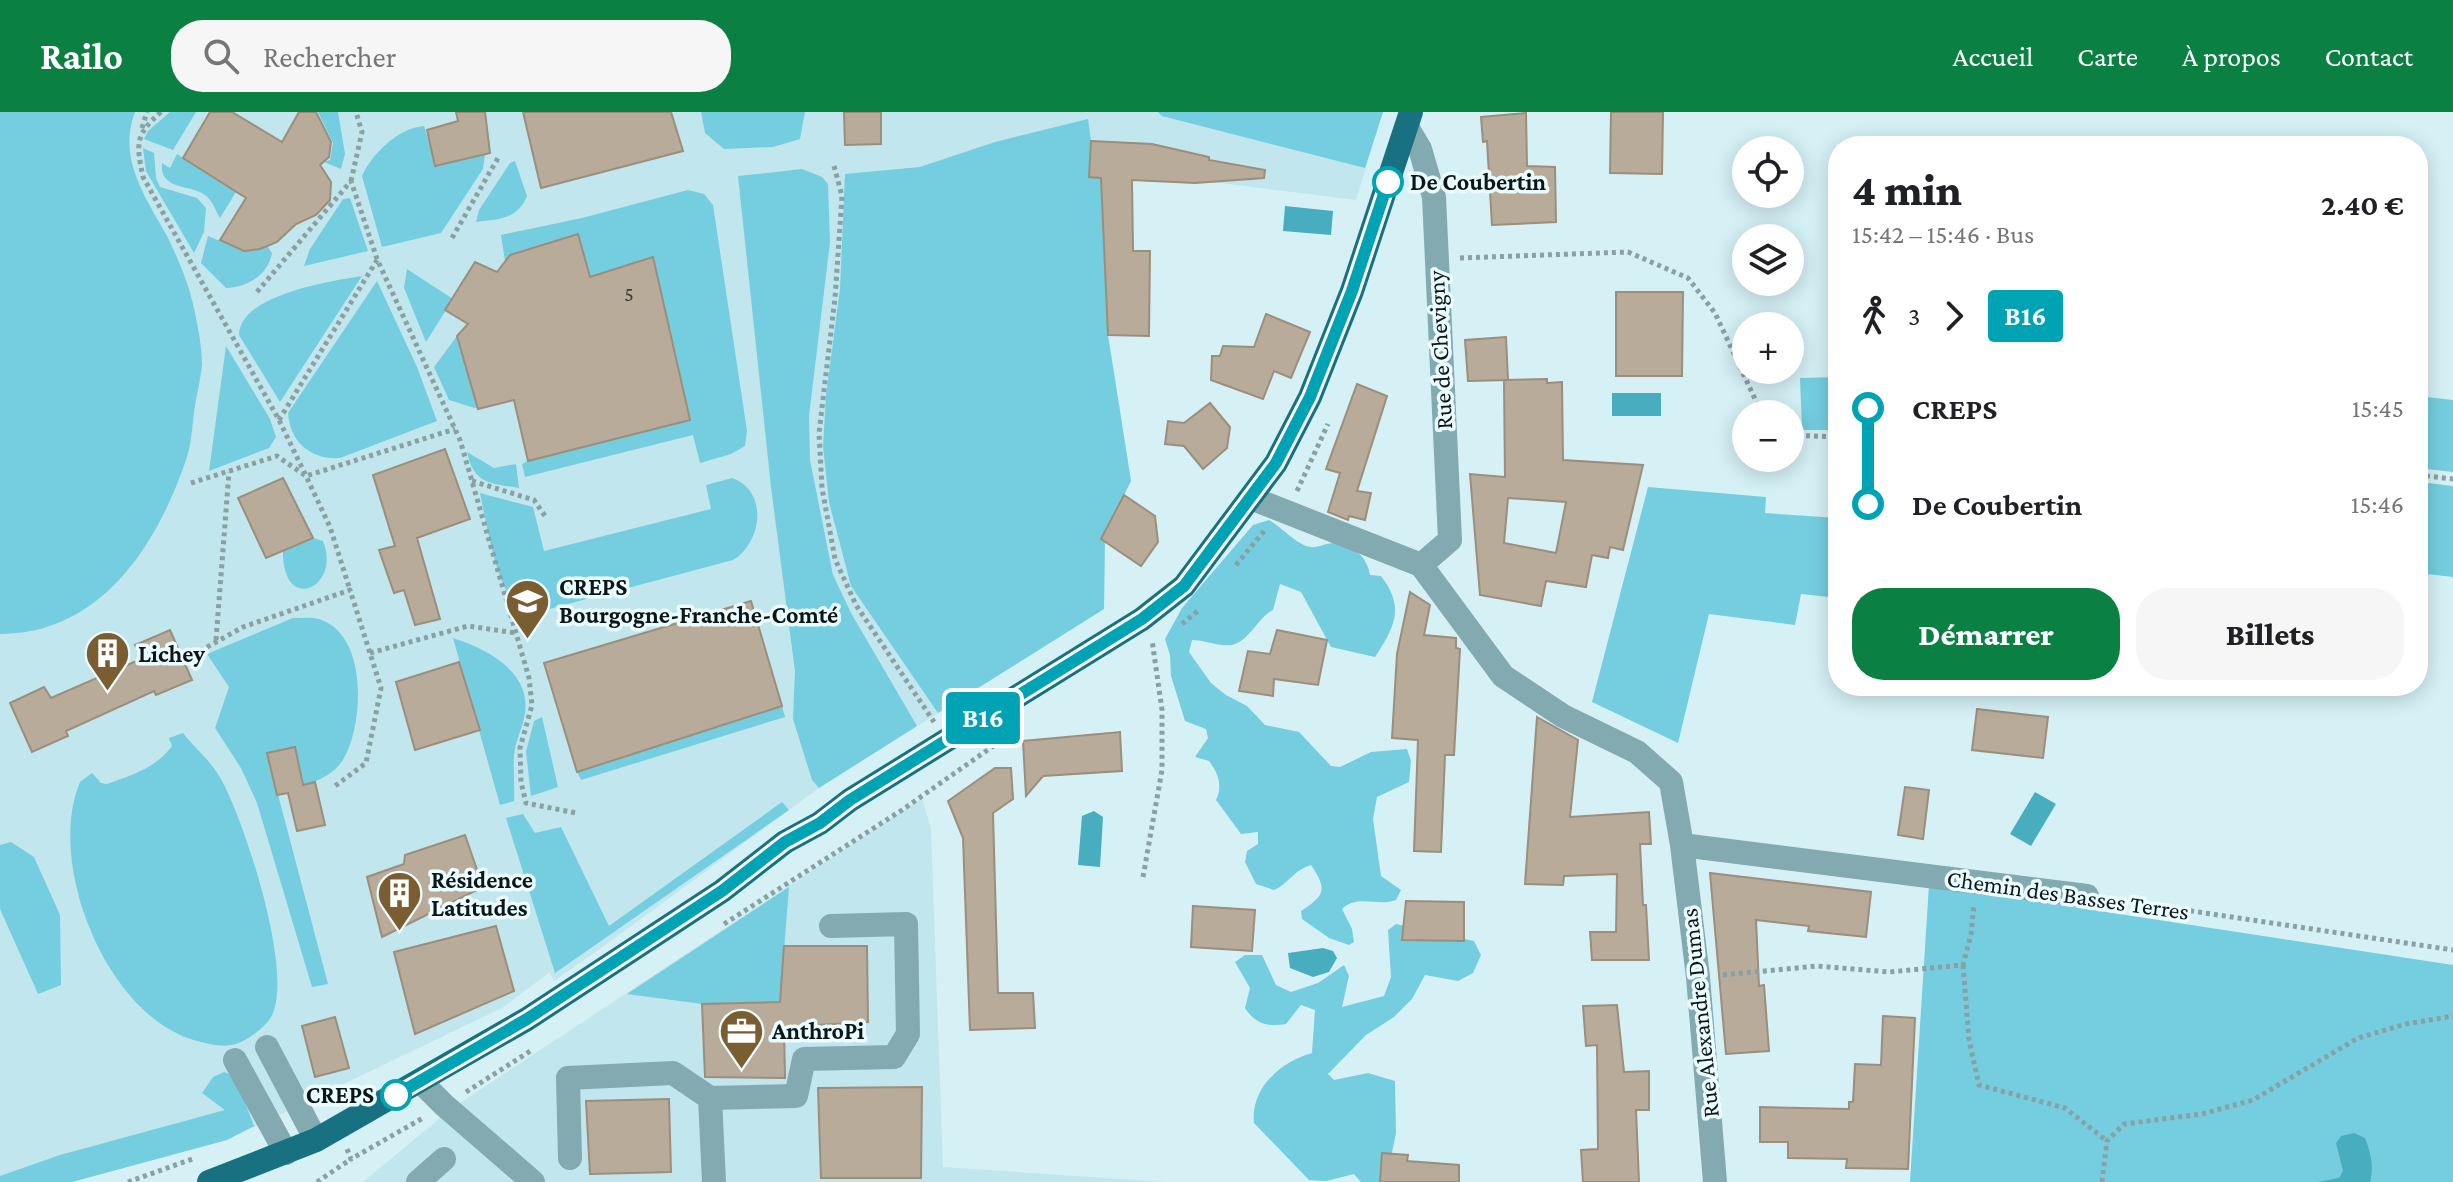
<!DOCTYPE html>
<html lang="fr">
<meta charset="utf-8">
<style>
:root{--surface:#fff;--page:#f6f6f6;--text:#202124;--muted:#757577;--accent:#0b8043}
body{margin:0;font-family:"Crimson Pro",serif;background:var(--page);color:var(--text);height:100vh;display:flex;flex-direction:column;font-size:30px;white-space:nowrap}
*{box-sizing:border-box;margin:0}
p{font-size:26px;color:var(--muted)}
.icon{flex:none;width:44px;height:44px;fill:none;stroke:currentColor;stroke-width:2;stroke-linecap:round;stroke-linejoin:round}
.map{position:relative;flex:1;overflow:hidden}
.drawer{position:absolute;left:1828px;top:24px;width:600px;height:560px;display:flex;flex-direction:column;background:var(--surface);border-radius:32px;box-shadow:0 4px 20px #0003}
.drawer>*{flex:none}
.badge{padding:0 16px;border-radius:6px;font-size:28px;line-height:52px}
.buttons{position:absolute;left:1732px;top:24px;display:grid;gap:16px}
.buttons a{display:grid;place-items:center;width:72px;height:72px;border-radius:50%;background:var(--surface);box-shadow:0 4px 20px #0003;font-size:40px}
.map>.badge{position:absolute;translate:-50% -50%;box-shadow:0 0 0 4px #fff}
.legs{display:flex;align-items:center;gap:12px;height:88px;padding:0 24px;font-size:26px}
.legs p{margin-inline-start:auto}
.summary{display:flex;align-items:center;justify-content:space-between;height:136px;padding:0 24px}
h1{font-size:44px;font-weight:800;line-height:60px}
.primary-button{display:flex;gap:16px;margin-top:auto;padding:16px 24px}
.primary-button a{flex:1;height:92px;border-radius:32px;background:var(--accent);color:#fff;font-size:32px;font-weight:800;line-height:92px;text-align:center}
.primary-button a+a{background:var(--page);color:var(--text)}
ul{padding:0 24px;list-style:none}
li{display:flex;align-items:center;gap:28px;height:96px;font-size:30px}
li i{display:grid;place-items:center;width:12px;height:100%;margin:0 10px;background:currentColor}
li i::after{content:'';width:20px;height:20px;margin:-10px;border:6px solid;border-radius:50%;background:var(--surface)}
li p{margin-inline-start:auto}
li:first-child i{background:linear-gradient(#0000 50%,currentColor 0)}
li:last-child i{background:linear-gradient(currentColor 50%,#0000 0)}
header{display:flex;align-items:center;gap:48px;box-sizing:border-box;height:112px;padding:0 40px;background:var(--accent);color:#fff}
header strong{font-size:38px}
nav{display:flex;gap:44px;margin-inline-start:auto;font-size:28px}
.search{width:560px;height:72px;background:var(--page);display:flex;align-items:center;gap:20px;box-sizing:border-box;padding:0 28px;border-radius:32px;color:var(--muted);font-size:30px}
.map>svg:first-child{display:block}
.built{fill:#c1e6ed}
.green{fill:#74cedf}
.water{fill:#48adbf}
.building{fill:#b9ab99;stroke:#9b8e7c;stroke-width:2;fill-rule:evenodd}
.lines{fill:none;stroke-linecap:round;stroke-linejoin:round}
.path{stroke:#8aa0a3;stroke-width:5;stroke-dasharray:4 4;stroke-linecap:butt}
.minor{stroke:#83a9b1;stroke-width:24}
.major{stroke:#177180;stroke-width:24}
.line-1-casing{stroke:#fff;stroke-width:18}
.line-1{stroke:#00a3b4;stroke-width:12}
.stop-1-dot{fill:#fff;stroke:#00a3b4;stroke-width:4}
.labels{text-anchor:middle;stroke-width:7;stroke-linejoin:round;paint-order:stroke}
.number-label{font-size:20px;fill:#373b38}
.stop-label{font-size:24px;font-weight:bold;fill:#0c1618;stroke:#ebfcff;text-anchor:start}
.street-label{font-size:24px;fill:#0c1618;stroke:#ebfcff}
.poi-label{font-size:24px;font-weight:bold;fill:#0c1618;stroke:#ebfcff;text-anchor:start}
</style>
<header>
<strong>Railo</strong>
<div class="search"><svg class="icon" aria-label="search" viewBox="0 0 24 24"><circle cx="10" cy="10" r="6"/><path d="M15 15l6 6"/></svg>Rechercher</div>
<nav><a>Accueil</a><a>Carte</a><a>À propos</a><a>Contact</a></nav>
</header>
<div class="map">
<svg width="2453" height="1070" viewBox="0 0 2453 1070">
<rect width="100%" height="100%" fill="#d5f1f6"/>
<path class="built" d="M0 0H1383L1356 88 1212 70 1101 66 1108 223 1131 369 1105 422 1104 497 819 676 604 834 554 869 550 860 502 896 227 1028 72 1070H0Z
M922 686 931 717 943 1055 1165 1070H363L451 997Z"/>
<path class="green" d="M0 0H135C117 46 146 86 167 124 177 144 188 170 193 192 197 210 202 234 202 252 201 266 197 281 195 294 192 312 192 332 186 348 157 433 101 522 0 522Z
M170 0H196L173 38 144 27 148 19Z
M318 0H338L345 42 341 57 324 50 330 48 333 31Z
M701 0H805L800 27 773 35 724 37 705 21Z
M1158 0H1383L1365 56 1162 4Z
M1088 7 1091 29 1089 65 1101 66 1108 223 1131 369 1105 422 1104 497 938 601 851 474 829 390 823 334 826 284 840 177 845 62 920 55 995 30Z
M424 14 436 54 485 42 483 57 441 121 382 135 362 64C372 42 398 16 424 14Z
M143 36 154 41 156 66 160 75 197 86 206 96 204 120 194 141 146 59Z
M177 42 236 80 220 106C216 99 212 88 205 83 191 72 159 79 162 51L170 56Z
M515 49 527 84C517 108 499 107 476 110L479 98 510 51Z
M802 57 822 65 828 72 830 130 809 304 810 348 833 463 851 501 917 614 819 676 812 668 793 607 795 559 771 375 738 64Z
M688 78 704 82 713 93 747 319 745 334 731 342 700 351 693 323 525 365 522 352 528 349 690 308 653 145 590 165 578 123 510 143 505 149 501 123 582 106Z
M350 86 368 139 304 154 310 137 343 87Z
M208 124 244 139 267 134 272 141C268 163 248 175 226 176L201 151Z
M407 157 453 187 426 230 404 176Z
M362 164 280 290 239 223C239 183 331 169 362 164Z
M377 169 417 255 437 309 340 346C312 348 290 331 288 301Z
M457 224 478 297 449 288 434 255Z
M226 234 270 307 276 325 269 336 209 359Z
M1838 265V318H1802L1800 266Z
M2418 284 2453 288V360L2418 356Z
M467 340 494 356 516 352 519 376C491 371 474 373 467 340Z
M732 366C768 378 763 430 733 448L538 500C526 495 514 490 507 479 494 459 485 405 480 381L533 395 544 439 711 397 706 373Z
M2420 370 2453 374V465L2418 461Z
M1648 375 1766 385 1765 401 1838 406V486L1801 482 1795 513 1709 502 1678 631 1592 590Z
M1269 408C1281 415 1293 429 1306 434 1317 438 1325 430 1336 431 1354 432 1368 447 1370 463L1381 464C1405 495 1395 515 1375 545L1331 535 1301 480 1280 472 1273 498C1257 506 1250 529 1232 533 1221 535 1204 528 1192 528L1189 540 1211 571 1226 583 1247 594 1265 613 1299 620 1331 654 1340 655 1371 640 1407 637 1411 649 1409 670 1377 685 1373 707 1381 764 1401 778 1396 788C1378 795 1358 782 1342 797L1352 817 1354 830 1349 833 1329 826 1302 807 1301 799C1326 783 1327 777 1311 753 1292 759 1290 771 1274 778L1256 772 1245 750 1247 739 1258 732V720L1241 722 1216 688C1223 673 1218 661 1209 649L1195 645 1208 626 1206 617 1185 609 1171 564 1170 543 1165 527 1182 496 1253 413Z
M313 426 323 429C342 476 282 503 283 439Z
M293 506C301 506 311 505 319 507 368 522 364 611 344 646 336 661 319 669 303 673L295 635 267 641 328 872 312 875 257 691 241 656 215 616 229 575 207 542Z
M453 526C485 536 531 559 525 601 523 616 515 629 514 644 513 659 515 674 514 689L500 693Z
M782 594 785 605 581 668 577 660Z
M542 605 558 675 531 684 526 640 534 609Z
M183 621C197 639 208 645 221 667 245 711 292 854 273 901 268 914 245 931 231 933 222 935 209 932 201 930 109 910 45 753 80 670L92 661 101 671 107 672C132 663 156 656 172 634L169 626Z
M782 690 789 698 555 861 506 706 523 702 535 721 561 715 609 814Z
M11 730 34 745 60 803 61 873 38 882 0 797V733Z
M1929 773 2453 853V1070H1910Z
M789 775 780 890 702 892 627 882Z
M1396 812 1474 829 1481 843 1473 861 1458 869 1425 863 1412 887 1394 905 1366 923 1328 962 1334 968 1368 961 1395 969 1396 1021 1386 1070H1361L1354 1062 1326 1069 1309 1068 1254 1011C1250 976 1282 949 1312 941L1315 898 1301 893 1286 912C1268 915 1255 912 1245 896L1250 876 1235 850 1245 843H1262L1276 873 1291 880 1318 871 1344 853 1349 864 1342 895 1384 884 1391 865 1388 818Z
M224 960 235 964 254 1014 227 1028 72 1070H0V1064L60 1043 225 998 202 981 213 965Z"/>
<path class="water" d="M1285 94 1333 99 1331 123 1283 119Z
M1612 281H1661V304H1612Z
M2035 680 2056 692 2031 734 2010 722Z
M1094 699 1103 705 1100 755 1078 753 1082 704Z
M1323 836 1333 839 1337 846 1329 860 1313 865 1290 856 1288 841Z
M2354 1021 2365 1026C2371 1042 2374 1053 2370 1070H2317L2339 1066 2343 1059 2336 1031 2341 1024Z"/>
<path class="building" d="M210 0H232L282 30 299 0H316L331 30 329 45 320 53 331 70 330 88 316 103 296 112 277 130 260 137 244 139 220 128 246 86 183 46Z
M456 0H485L490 41 435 54 427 18 458 9Z
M523 0H671L683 39 541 76Z
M844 0H881V32L845 33Z
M1611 0H1663L1662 62 1610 61Z
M1526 1 1527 54 1555 55 1556 110 1492 113 1487 29 1483 30 1481 5Z
M1091 29 1152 32 1209 45V48L1265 58 1264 66 1195 71 1132 68 1133 139H1150L1149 224 1108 223 1101 66 1089 65Z
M578 122 590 165 653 145 690 308 528 349 514 288 478 297 457 224 468 212 445 198 475 150 497 160 510 143Z
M1616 180H1683L1682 264H1616Z
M1266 202 1310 220 1291 266 1274 259 1263 287 1211 268 1212 244H1220L1223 234 1254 235Z
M1506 225 1508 268 1468 269 1465 228Z
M1547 267V271L1562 270 1563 348 1643 353 1623 438 1610 435 1608 446 1592 443 1586 475 1546 469 1541 494 1480 483 1470 362 1505 365 1504 268ZM1508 386 1566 390 1556 441 1504 431Z
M1357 272 1387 284 1357 379 1371 381 1365 408 1349 404 1348 408 1328 400 1340 361 1326 357Z
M1210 291 1230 315 1227 336 1203 357 1184 334 1165 332 1168 309 1184 311Z
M445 337 470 407 417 426 440 507 415 513 404 478 394 481 379 438 395 434 373 363Z
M283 366 313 426 266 446 238 386Z
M1124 383 1155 404 1158 430 1141 454 1101 427Z
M1410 480 1430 493 1424 523 1456 526V536L1460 537 1454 643H1445L1441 740 1414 739 1418 628 1392 626 1397 542Z
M751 489 782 594 577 660 544 551Z
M170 518 192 568 156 583 154 579 66 619 68 624 32 640 10 591 44 575 51 586 141 547 135 533Z
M1277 518 1327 528 1318 573 1274 567 1273 584 1239 579 1248 539 1270 542Z
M459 550 480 618 415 638 396 570Z
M1977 597 2048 605 2043 646 1972 638Z
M1537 605 1578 628 1570 705 1649 700 1651 732H1640L1643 793H1646L1649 848H1592L1590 820H1616L1617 762 1564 764 1563 773 1525 772Z
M1120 620 1122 659 1043 664 1026 684 1023 629Z
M295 635 303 673 315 670 325 713 297 719 288 681 277 683 267 641Z
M995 656H1011L1013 687 993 701 998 881H1033L1035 916 970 918 963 726 948 689Z
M1905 675 1929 678 1923 727 1898 723Z
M465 723 483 775 382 825 367 765 404 752 405 743Z
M1710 761 1871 780 1866 825 1808 819 1809 814 1756 808 1759 874 1764 873 1769 939 1726 942Z
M1406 789 1464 790V829L1402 828Z
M1193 794 1255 798 1252 839 1191 835Z
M496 814 514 879 415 922 394 840Z
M784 834H867L868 910 784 915 785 966 705 965 702 892 780 890Z
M1617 893 1624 960 1649 959V998H1636L1639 1070H1583L1581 1038 1598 1037 1597 933 1586 934 1583 894Z
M1883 904 1915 906 1908 1057 1846 1056 1847 1047 1788 1046V1030H1760V995L1849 997V990H1853L1855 952 1881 953Z
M335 905 349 956 315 965 302 914Z
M922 975 921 1066H821L818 976Z
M669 987 671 1060 590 1062 586 989Z
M1382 1041 1408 1043 1407 1049 1459 1053V1070H1380Z"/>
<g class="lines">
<path class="path" d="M161 0C135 23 136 31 143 65L279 308 306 364 455 317
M142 16 147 0
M834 54 842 84 835 186 819 321 822 376 835 447 856 493 934 610
M351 69 362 20 356 0
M452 126 498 46
M1460 146 1628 140 1688 166 1715 201 1762 302
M257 180 351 69 377 147 460 328 529 566 532 593 520 636 521 670 526 691 576 701
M279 308 377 148
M1790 323 1838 325
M2418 363 2453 367
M472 369 534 388 545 404
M191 371 277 344 306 364 330 415 350 478
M1297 379 1328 312
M1236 453 1265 418
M1182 512 1199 498
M216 528 229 360
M200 539 243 515 350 478 381 576 366 651 335 674
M370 541 468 514 516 521
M1143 765 1162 658V598L1152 528
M2111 787 2453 838
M724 812 902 698 999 630
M1963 853 1969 928 1979 973 2065 996 2107 1029
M1723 863 1817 854 1889 860 1963 853 1971 822 1974 793
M466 980 532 938
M347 1037 351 1047 423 1006
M128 1070 195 1046
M317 1070 351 1047
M2102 1070 2107 1029 2124 1012 2202 1002 2253 988 2358 926 2406 912 2453 904"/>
<path class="minor" d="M1407 15 1420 37 1434 85 1450 428 1421 453
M1251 386 1421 453 1503 564 1563 604 1637 640 1671 670 1682 733 1698 865 1715 1070
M1682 733 2087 784
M267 935 316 1028
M235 948 286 1041
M420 969 444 993 533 1070
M570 1046 568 966 673 961 710 986
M418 1070 444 1047
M714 1070 710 986 796 984 804 947 894 945 908 922 906 812 831 814"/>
<path class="major" d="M209 1070 316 1028 527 907 722 779 785 730 820 711 850 688 1142 507 1184 474 1276 351 1310 285 1352 179 1411 0"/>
</g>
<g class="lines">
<defs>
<path id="line-1" d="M396 983 527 907 722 779 785 730 820 711 850 688 1142 507 1184 474 1276 351 1310 285 1352 179 1388 70"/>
</defs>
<use href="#line-1" class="line-1-casing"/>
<use href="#line-1" class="line-1"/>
</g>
<defs>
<symbol id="university-pin" viewBox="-11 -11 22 30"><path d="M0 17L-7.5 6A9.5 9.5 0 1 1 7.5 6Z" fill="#7b5d32" stroke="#ebfcff"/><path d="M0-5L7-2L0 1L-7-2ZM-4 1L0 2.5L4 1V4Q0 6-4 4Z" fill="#fff"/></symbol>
<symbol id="building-pin" viewBox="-11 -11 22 30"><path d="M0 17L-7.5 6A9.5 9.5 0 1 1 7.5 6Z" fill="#7b5d32" stroke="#ebfcff"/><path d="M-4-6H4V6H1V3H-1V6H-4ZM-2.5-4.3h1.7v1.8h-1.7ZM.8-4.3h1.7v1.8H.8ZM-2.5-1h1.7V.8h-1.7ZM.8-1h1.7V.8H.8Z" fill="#fff"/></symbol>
<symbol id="office-pin" viewBox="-11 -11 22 30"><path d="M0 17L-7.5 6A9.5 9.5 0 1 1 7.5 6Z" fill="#7b5d32" stroke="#ebfcff"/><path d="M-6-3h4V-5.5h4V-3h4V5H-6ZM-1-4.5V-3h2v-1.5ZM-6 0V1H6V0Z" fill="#fff"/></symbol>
</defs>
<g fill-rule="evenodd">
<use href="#university-pin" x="502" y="464" width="51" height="69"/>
<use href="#building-pin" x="82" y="516" width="51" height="69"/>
<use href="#building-pin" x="374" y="756" width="51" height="69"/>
<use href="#office-pin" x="716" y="894" width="51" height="69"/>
</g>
<g class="stop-1-dot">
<circle cx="1388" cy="70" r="14"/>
<circle cx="396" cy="983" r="14"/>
</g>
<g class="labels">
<g class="number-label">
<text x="629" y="189">5</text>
</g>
<g class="stop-label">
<text x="1410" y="78">De Coubertin</text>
<text x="374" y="991" text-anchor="end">CREPS</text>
</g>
<g class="street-label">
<text transform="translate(1440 238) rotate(-93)" y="8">Rue de Chevigny</text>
<text transform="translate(2068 783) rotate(8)" y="8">Chemin des Basses Terres</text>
<text transform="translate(1700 901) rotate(-96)" y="8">Rue Alexandre Dumas</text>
</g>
<g class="poi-label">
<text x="559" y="483">CREPS<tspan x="559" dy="28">Bourgogne-Franche-Comté</tspan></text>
<text x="138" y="550">Lichey</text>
<text x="431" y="776">Résidence<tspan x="431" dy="28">Latitudes</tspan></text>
<text x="772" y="927">AnthroPi</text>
</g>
</g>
</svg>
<div class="buttons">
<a><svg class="icon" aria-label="locate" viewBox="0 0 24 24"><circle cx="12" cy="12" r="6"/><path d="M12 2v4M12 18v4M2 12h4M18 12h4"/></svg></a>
<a><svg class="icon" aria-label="layers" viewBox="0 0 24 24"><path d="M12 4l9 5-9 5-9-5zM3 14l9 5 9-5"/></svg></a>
<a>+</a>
<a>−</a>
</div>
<b class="badge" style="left:983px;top:606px;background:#00a3b4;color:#fff">B16</b>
<section class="drawer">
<div class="summary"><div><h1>4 min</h1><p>15:42 – 15:46 · Bus</p></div><b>2.40 €</b></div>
<div class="legs"><svg class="icon" aria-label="walk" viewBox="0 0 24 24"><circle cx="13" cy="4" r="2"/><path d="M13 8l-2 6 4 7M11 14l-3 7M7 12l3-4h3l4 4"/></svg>3<svg class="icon" aria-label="forward" viewBox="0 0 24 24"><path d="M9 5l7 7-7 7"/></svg><b class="badge" style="background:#00a3b4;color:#fff">B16</b></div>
<ul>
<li><i style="color:#00a3b4"></i><b>CREPS</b><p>15:45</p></li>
<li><i style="color:#00a3b4"></i><b>De Coubertin</b><p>15:46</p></li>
</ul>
<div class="primary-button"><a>Démarrer</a><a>Billets</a></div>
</section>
</div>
